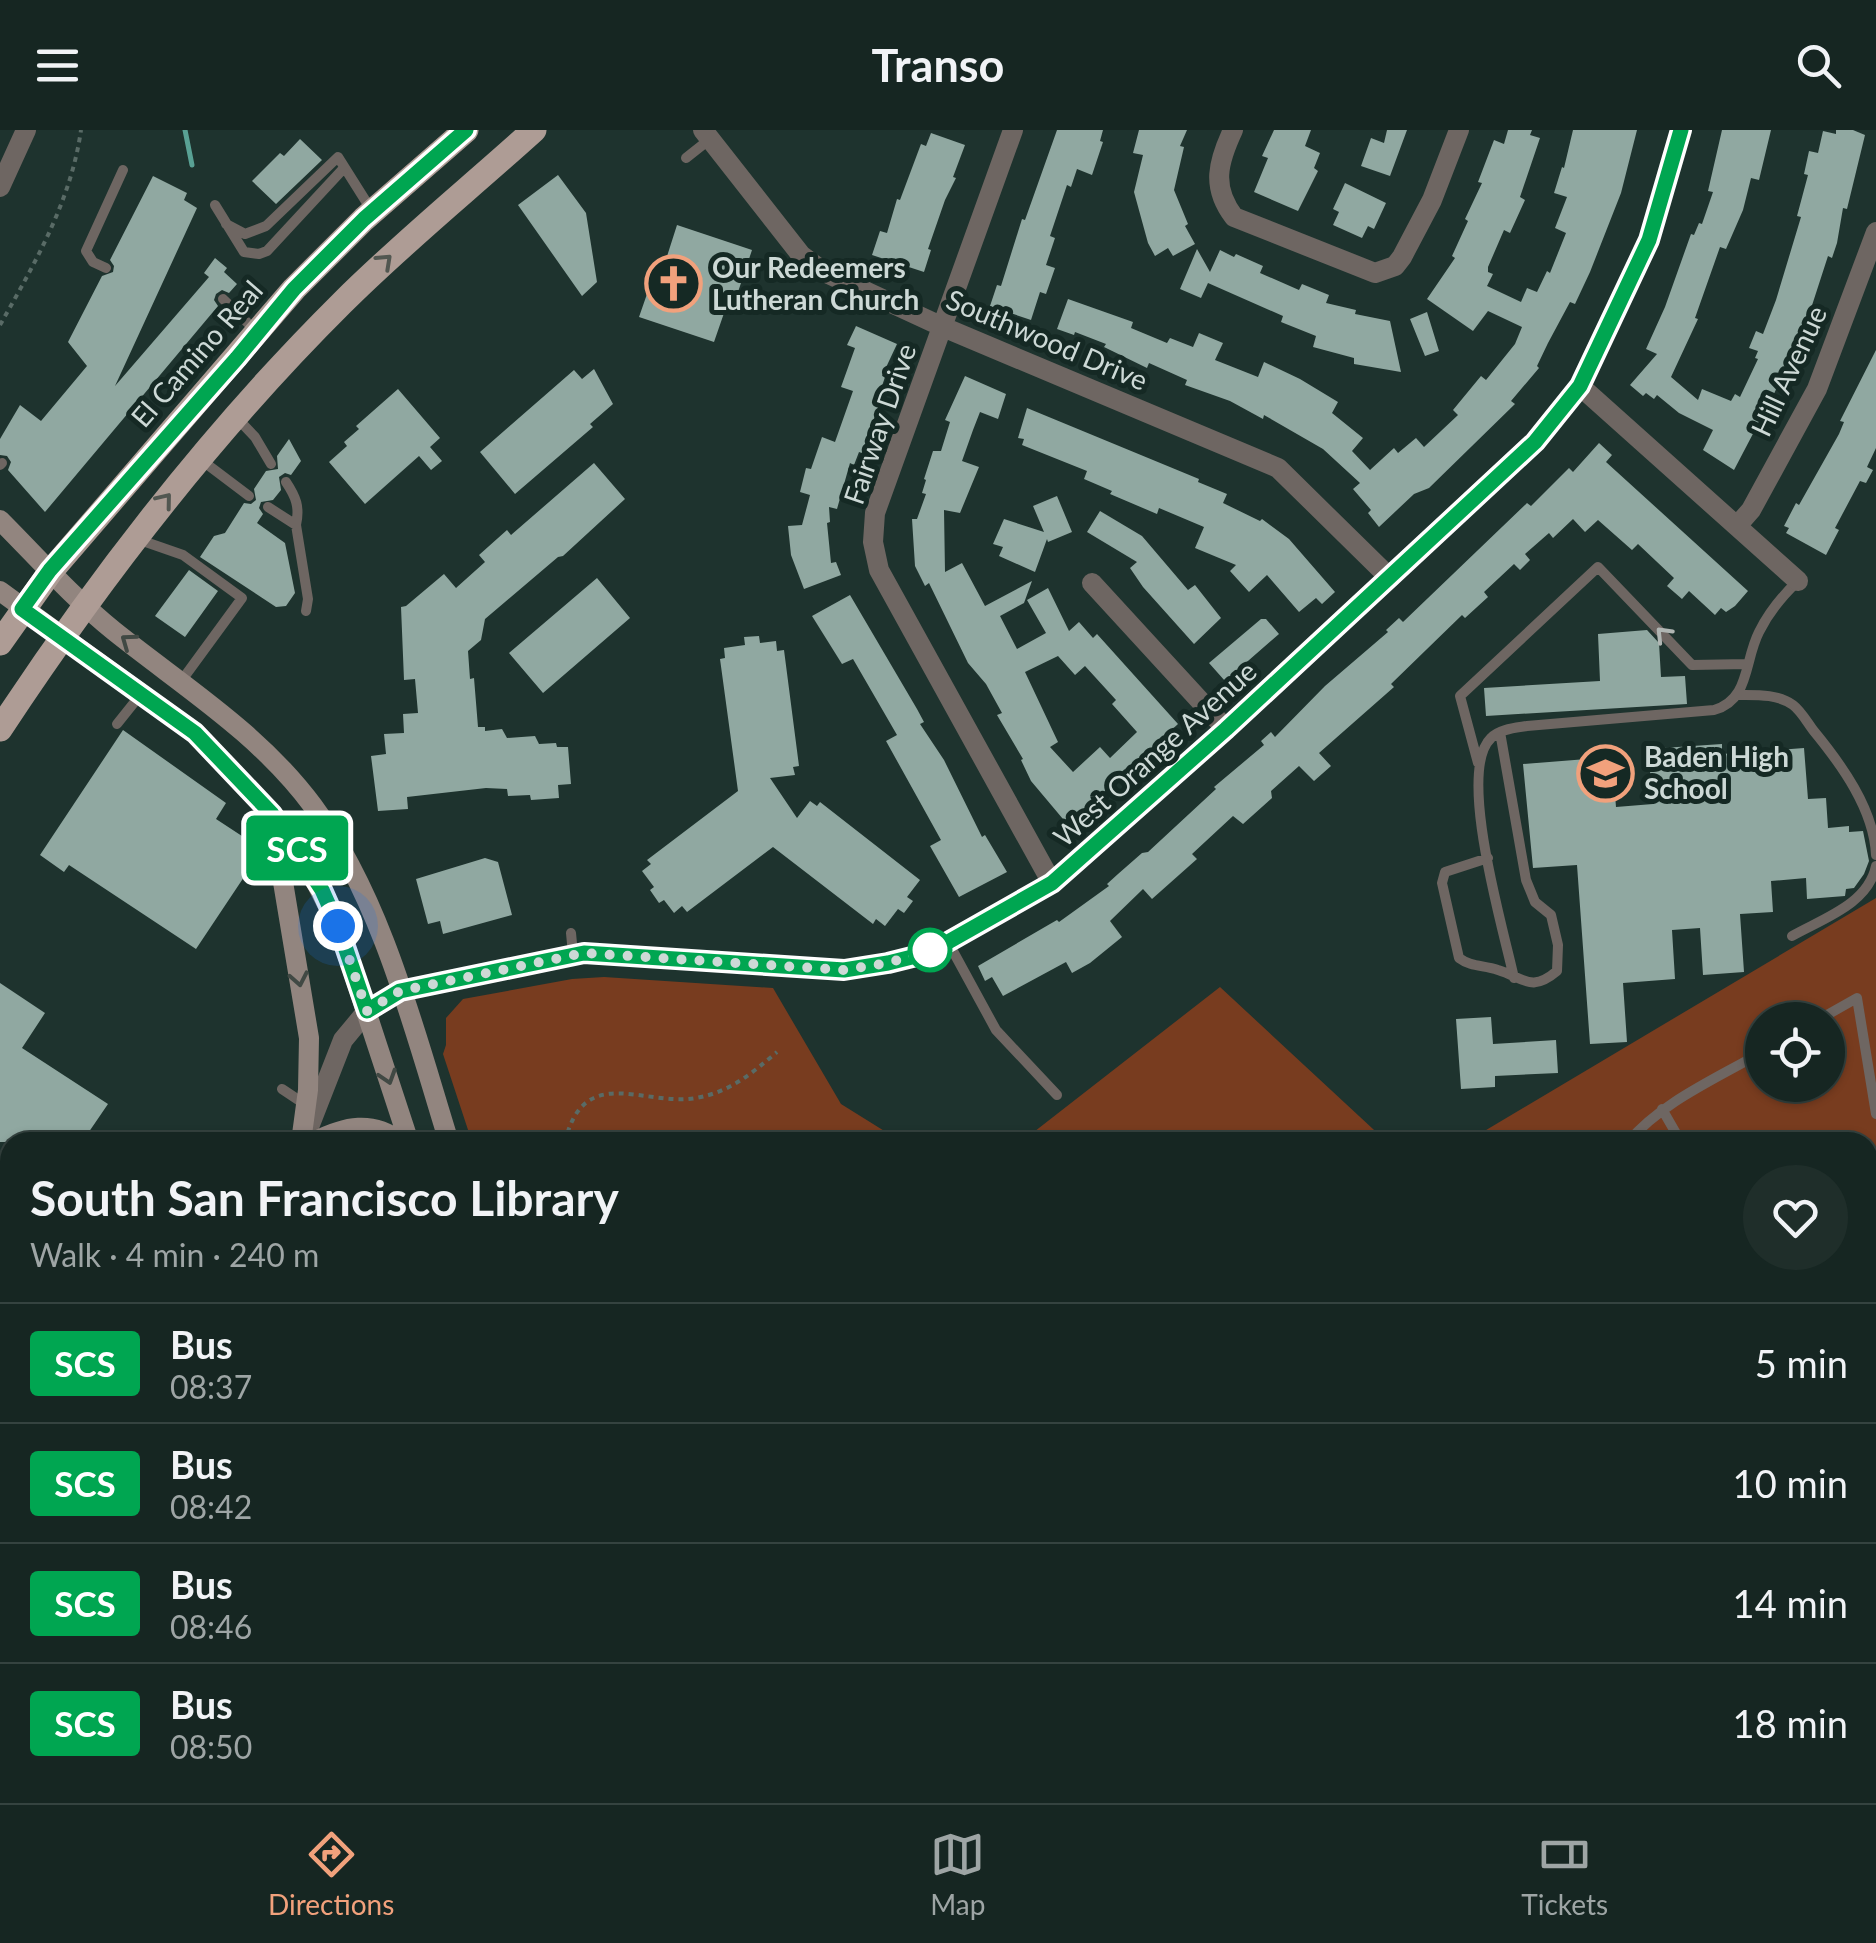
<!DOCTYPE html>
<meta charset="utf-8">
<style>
:root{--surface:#162622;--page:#1f2e2a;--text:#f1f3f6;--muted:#9ea5a5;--line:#354340;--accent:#f1a17c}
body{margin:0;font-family:Lato,sans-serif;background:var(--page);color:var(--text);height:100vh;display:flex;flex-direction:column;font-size:38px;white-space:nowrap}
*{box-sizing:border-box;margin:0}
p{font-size:32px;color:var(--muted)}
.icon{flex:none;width:55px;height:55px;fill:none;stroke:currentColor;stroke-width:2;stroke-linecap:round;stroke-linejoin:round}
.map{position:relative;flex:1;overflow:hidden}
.side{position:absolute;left:0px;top:1002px;width:1878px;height:672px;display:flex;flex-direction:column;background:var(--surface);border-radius:30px 30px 0 0;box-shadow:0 2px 8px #0004,0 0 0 2px var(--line)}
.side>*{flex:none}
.badge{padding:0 20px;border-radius:8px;font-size:35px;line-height:65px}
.controls{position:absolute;left:1745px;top:872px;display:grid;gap:20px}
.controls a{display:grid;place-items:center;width:100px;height:100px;border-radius:50%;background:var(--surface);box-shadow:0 2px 8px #0004,0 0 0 2px var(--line);font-size:50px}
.you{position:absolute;width:50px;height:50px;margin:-25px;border:8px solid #fff;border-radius:50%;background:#1a73e8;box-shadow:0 0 0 15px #1a73e833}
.map>.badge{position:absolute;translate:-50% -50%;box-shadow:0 0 0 5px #fff}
.round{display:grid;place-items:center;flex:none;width:105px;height:105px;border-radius:52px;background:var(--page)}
.head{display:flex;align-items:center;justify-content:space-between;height:170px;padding:0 30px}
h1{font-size:48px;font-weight:700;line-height:75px}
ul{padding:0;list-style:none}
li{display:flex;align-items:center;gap:30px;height:120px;padding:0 30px;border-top:2px solid var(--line)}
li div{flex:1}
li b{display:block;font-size:38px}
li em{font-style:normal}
li .badge{min-width:110px;font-weight:700;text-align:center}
header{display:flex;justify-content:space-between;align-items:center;height:130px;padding:0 30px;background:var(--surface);font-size:45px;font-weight:700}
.menu{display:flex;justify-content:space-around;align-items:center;height:140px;border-top:2px solid var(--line);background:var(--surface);font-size:28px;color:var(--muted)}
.menu a{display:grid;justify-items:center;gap:5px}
.menu .on{color:var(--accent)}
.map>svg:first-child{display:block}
.green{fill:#783c1f;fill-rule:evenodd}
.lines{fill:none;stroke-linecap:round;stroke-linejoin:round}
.stream{stroke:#59a194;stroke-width:5}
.building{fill:#90a8a1;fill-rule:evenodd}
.path{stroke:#596b66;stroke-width:4;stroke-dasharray:5 5;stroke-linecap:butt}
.service{stroke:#6e6662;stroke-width:10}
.minor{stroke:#6e6662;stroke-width:20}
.secondary{stroke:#92857f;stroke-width:20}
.primary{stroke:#ae9c95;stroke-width:25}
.oneway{stroke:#525751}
.oneway2{stroke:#b0b6b3}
.oneway3{stroke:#414944}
.line-casing{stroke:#fff;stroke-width:22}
.line{stroke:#00a651;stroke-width:15}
.walk{stroke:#cdd9d6;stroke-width:10;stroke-dasharray:0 18}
.stop-dot{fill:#fff;stroke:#00a651;stroke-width:5}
.labels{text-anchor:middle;stroke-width:10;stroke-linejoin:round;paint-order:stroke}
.poi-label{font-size:28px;font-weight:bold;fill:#cdd9d6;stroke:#152924;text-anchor:start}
.street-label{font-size:28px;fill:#cdd9d6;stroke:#152924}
</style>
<header><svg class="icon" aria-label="menu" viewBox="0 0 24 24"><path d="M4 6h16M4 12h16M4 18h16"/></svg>Transo<svg class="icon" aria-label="search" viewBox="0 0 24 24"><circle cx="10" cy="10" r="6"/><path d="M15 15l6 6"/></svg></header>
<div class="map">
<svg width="1876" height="1673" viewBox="0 0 1876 1673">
<rect width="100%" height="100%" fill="#1e332e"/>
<path class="green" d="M1876 768V1673H813L804 1665H1868V1012H1466ZM1762 890H1828V955H1762Z
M604 847 773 858 841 974 902 1012H472L443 924 446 915V888L463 869 572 849Z
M1220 857 1387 1012H1021Z"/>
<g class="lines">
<path class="stream" d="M185 0 192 35"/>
</g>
<path class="building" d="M1057 0H1103L1100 11 1103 12 1092 45 1077 39 1071 57 1067 55 1050 106 1055 108 1046 135 1055 138 1046 164 1040 162 1031 190 990 176 997 155 1001 156 1022 89 1025 90Z
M1139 0H1187L1180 16 1184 17 1174 60 1188 94 1185 96 1195 114 1173 126 1168 118 1155 126 1148 113 1134 62 1143 25 1133 23Z
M1274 0H1311L1305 16 1320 23 1314 38 1318 41 1298 81 1254 62 1268 28 1262 26Z
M1387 0H1407L1390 46 1361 36 1371 8 1384 13Z
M1508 0H1532L1530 5 1540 8 1520 67 1525 70 1510 103 1504 100 1488 137V142L1493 144 1487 156 1521 172 1527 158 1537 162 1547 141 1550 143 1566 103 1555 98 1567 67 1554 63 1562 37 1564 38 1573 0H1637L1621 63 1590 142 1575 174 1570 172 1548 213 1537 236 1539 238 1511 271 1515 274 1429 358 1414 364 1379 397 1368 383 1371 380 1353 359 1360 353 1323 319 1264 285 1263 289 1230 271 1185 255 1187 250 1149 233 1147 238 1104 217 1106 214 1075 202 1074 205 1057 199 1068 169 1133 192 1131 198 1167 213 1170 208 1193 217 1199 203 1223 213 1215 230 1258 247 1264 232 1300 249 1338 272 1332 283 1363 308 1352 321 1370 340 1394 318 1398 323 1416 308 1424 317 1458 285 1453 280 1481 246 1486 250 1515 214 1522 197 1488 181 1473 201 1427 169 1455 128 1452 126 1468 91 1465 89 1482 53 1478 52 1494 10 1504 14Z
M1722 0H1771L1759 50 1751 48 1743 80 1726 119 1720 117 1695 188 1698 189 1671 247 1698 270 1702 259 1731 271 1735 264 1740 267 1758 229 1755 228 1758 221 1749 218 1756 201 1763 204 1776 170 1801 87 1797 86 1808 45 1804 44 1809 21 1818 23 1823 1 1836 4V0H1853L1865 5 1847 79 1843 78 1837 113 1832 128 1828 126 1805 197 1766 281 1769 282 1760 300 1756 298 1734 340 1703 320 1713 300 1679 283 1657 265 1654 269 1646 263 1643 266 1630 255 1657 224 1646 219 1665 177 1691 104 1694 105 1699 93 1702 94 1713 62 1708 61Z
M931 3 965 15 953 47 956 48 945 70 928 119 931 120 924 142 872 125 880 101 887 103 897 69 900 70 921 14 926 16Z
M300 9 322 30 276 74 252 51 280 23 284 26Z
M558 45 586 83 597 152 582 166 518 75Z
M153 46 187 63 184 70 197 78 115 256 209 147 204 143 215 128 227 138 224 142 237 154 229 163 222 160 216 164 214 170 218 176 45 382 8 340 11 332 7 326 0 325V309L20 275 41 291 87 236 68 212 102 146 113 142 114 136 110 130Z
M1345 53 1386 73 1374 99 1368 96 1362 108 1333 95 1339 82 1333 79Z
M677 95 752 120 738 162 732 160 714 212 639 187 647 164 654 167Z
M1197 119 1210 142 1220 120 1234 127 1236 124 1263 136 1260 143 1299 160 1302 154 1329 165 1326 173 1356 180 1355 184 1390 191 1401 242 1354 234V228L1313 217 1316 206 1281 192 1283 186 1208 153 1201 168 1180 159Z
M1427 182 1439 221 1425 226 1410 189Z
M856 196 897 214 882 246 885 247 878 268 881 269 862 323 859 322 854 335 850 333 837 379 829 377 830 392 827 393 831 433 836 432 841 445 804 459 791 425 788 396 802 395 810 365 800 362 806 338 811 339 822 307 835 312 853 261 841 257 855 218 847 215Z
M1876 220V318L1867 337 1873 340 1866 353 1860 351 1835 398 1839 400 1826 425 1786 403 1789 398 1784 396 1796 373 1799 375 1839 304 1844 292 1840 291Z
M594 239 613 274 590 294 593 297 515 364 480 322 574 240 582 249Z
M965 246 1006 264 998 289 980 282 973 300 962 331 979 337 960 383 944 380 945 442 962 433 985 476 1032 451 1024 473 1000 486 1017 519 1046 503 1027 470 1048 458 1069 501 1079 492 1093 508 1097 504 1178 594 1068 695 1031 651 1021 630 1023 629 997 585 1002 583 986 554 968 533 929 453 925 456 915 436 912 389H917L926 364 922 363 926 350 924 349 933 321H941L950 292 945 290ZM1058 526 1075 545 1085 536 1116 570 1112 574 1137 602 1110 628 1100 617 1073 642 1050 617 1058 612 1025 542Z
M398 259 440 308 430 317 442 331 431 340 419 326 365 374 329 332 347 316 344 312 359 299 356 296Z
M1027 278 1199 349 1198 352 1227 364 1223 373 1260 391 1262 389 1289 409 1335 462 1322 474 1316 468 1299 482 1267 445 1249 462 1230 441 1236 435 1195 418 1204 397 1159 378 1157 384 1110 364 1112 361 1084 349 1087 341 1022 315 1024 309 1018 308Z
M289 309 301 331 291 345 285 343 279 347 281 360 273 370 261 372 259 378 263 384 257 393 285 413 295 463 286 476 276 477 200 427 214 406 225 403 244 373 251 374 256 370 254 359 266 341 278 339 277 326Z
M1599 313 1612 325 1606 332 1748 461 1735 476 1726 482 1721 478 1715 485 1689 461 1682 469 1667 456 1674 448 1638 414 1632 420 1598 390 1585 402 1573 389 1553 408 1549 403 1525 424 1530 430 1520 440 1514 434 1484 462 1488 467 1465 488 1462 485 1391 554 1394 557 1319 623 1331 636 1314 651 1299 636 1271 661 1272 668 1243 694 1233 686 1192 724 1197 729 1152 769 1143 759 1110 791 1122 807 1090 833 1072 843 1066 832 1003 866 992 847 985 851 978 836 1050 794 1057 790 1059 792 1109 756 1107 754 1118 744 1142 723 1148 722 1216 659 1214 657 1264 615 1261 611 1271 602 1275 607 1325 556 1388 502 1386 500 1399 488 1403 492 1527 373 1531 376 1569 338 1573 342Z
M594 333 625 369 563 426 558 427 485 489 481 510 468 521 470 549 474 548 478 597H485V601L502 599 507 608 535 606 539 614 556 613 557 617H568L571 654 558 655 559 668 531 670 530 665 508 666 507 659 486 658 407 667 408 679 378 681 371 626 386 624 384 604 404 603 403 584 418 583 415 549 404 550 401 477 406 476 444 444 456 458 485 432 479 425 507 400 511 405Z
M1057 366 1072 402 1048 412 1047 409 1035 442 999 426 1003 417 993 414 1004 389 1044 402 1033 376Z
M1100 381 1142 406 1188 460 1195 455 1221 488 1194 514 1143 457 1130 438 1137 432 1087 402Z
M189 440 218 461 185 507 155 486Z
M597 448 630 488 543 563 509 523Z
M850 465 917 579 924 592 920 594 944 630 982 707 985 705 1007 742 959 767 930 716 941 710 886 611 897 605 853 529 842 534 812 486Z
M1261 489H1266L1279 504 1225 551 1209 533Z
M1647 500 1659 513 1661 547 1685 546 1687 574 1486 586 1484 558 1600 551 1598 504Z
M759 506 760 513 776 511 777 521 784 520 799 636 793 637 795 645 770 648 797 688 810 671 817 676 820 672 920 750 907 767 913 771 904 783 898 779 885 796 876 789 873 794 773 717 687 782 682 776 674 783 664 770 659 773 650 760 654 757 642 741 651 734 647 730 738 661 720 529 725 528 724 518 745 515 744 507Z
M123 600 226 673 216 689 245 708 254 732 196 819 69 735 64 742 40 725Z
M1722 614V624L1804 618 1808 669 1826 668 1828 698 1849 696V702L1863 701 1869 731 1864 744 1854 758 1846 759 1845 766 1807 769 1806 748 1771 751 1773 782 1740 784 1744 842 1703 845 1700 798 1672 800 1675 849 1623 853 1627 912 1590 914 1577 735 1533 738 1523 634 1612 627 1616 677 1653 674 1648 619Z
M485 728 498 732 512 785 443 804 440 791 428 794 416 749Z
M0 853 45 883 22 918 108 974 82 1012H0Z
M1491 887 1493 914 1556 910 1558 943 1495 946V957L1461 959 1456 889Z"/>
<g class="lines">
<path class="path" d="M0 195C35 133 71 71 81 0
M565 1012C584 932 644 977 696 968 730 962 751 944 777 922
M1873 1386 1876 1411
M1868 1548 1876 1546
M1027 1665 1030 1673"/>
<path class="service" d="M686 28 710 9
M215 75 244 122 259 124 267 121 344 38
M226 94 245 104 266 96 338 27 372 81
M106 138 93 132 86 121 123 40
M223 169 257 202
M236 287 255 307 271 334
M200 329 249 366
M0 335 2 333
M286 352C296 367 300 377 296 395L308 469 306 481
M268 377 296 395
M137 409 183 425 242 468 182 550
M1739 565C1757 565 1778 564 1793 575 1801 581 1807 592 1813 600 1841 634 1874 679 1876 725
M117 594 141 564
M1478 633 1460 566 1598 437 1692 535 1747 534
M1488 728 1445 742 1442 753 1459 828C1471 837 1483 835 1498 840 1524 848 1531 863 1557 841L1558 815 1551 785 1535 772 1526 750 1500 602
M571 803 573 824
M1792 806C1824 788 1868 774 1876 736
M948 812 996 900 1057 965
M1514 848C1504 801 1456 641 1491 608 1500 599 1515 598 1527 596L1714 580C1750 570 1744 531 1759 502 1769 482 1782 466 1798 451
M1818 890 1857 868 1876 984
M282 959 306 975
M1662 979 1681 1012
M264 1008 271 1012
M1628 1012C1663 971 1716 949 1762 922
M1868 1029 1876 1024
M0 1340 10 1346"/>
<path class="minor" d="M703 0 801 125 824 142 943 197 1278 338 1390 448
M1013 0 875 383 873 412 879 440 1052 753
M1233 0C1218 32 1211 57 1234 87L1375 143 1395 136 1402 127 1432 70 1459 0
M0 57 26 0
M1580 256 1798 451
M1737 396 1751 380 1817 259 1876 102
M1092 453 1226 599
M307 1002 343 910 367 881 400 861 584 823 844 840 889 833 920 825 947 812 1052 753 1226 599 1535 311 1580 256 1649 110 1681 0
M0 1164 10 1171
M0 1206 10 1212
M381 1665 382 1673
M67 1673 70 1665"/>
<path class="secondary" d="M0 390C37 427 73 468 114 501 184 557 259 603 313 676 382 769 415 903 449 1012
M0 461 195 603 272 684 303 727 338 796 409 1012
M272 686 309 908 308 960 301 1012
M314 1012C345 996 372 990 401 1012
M725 1665 732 1673
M761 1665 769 1673"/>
<path class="primary" d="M0 513 51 441 294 159 364 89 466 0
M0 599C101 446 212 302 342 173 403 112 470 58 534 0"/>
</g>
<defs><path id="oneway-chevron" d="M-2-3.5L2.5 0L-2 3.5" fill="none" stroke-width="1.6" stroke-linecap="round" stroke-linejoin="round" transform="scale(2.5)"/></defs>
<g class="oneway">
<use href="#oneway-chevron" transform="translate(385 131) rotate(-43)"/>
<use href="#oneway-chevron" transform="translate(165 370) rotate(-51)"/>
</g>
<use class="oneway2" href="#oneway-chevron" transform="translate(1663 504) rotate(-134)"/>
<g class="oneway3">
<use href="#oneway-chevron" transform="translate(128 511) rotate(-144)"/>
<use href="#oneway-chevron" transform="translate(299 849) rotate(79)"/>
<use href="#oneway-chevron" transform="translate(388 947) rotate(72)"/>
</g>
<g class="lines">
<defs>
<path id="line" d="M466 0 364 89 294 159 237 228 50 440 22 479 195 603 272 684 322 760 338 796 367 881 400 861 584 823 844 840 888 833 920 825 948 812 1052 753 1226 599 1535 312 1580 256 1649 110 1681 0"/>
</defs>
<use href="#line" class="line-casing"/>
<use href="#line" class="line"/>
<path class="walk" d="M338 796 367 881 400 861 584 823 844 840 888 833 930 820"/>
</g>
<defs>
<symbol id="church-ring" viewBox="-11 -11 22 22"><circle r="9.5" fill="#152924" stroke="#f1a17c" stroke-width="1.5"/><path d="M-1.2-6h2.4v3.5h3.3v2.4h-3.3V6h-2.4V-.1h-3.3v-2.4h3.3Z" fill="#f1a17c"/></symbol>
<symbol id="school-ring" viewBox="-11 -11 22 22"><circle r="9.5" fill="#152924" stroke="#f1a17c" stroke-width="1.5"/><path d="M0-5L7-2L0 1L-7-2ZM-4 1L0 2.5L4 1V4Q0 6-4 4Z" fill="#f1a17c"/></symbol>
</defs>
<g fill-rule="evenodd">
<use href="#church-ring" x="642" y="122" width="63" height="63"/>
<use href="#school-ring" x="1574" y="612" width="63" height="63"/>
</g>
<circle class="stop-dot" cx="930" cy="820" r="20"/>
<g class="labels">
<g class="poi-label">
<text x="712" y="148">Our Redeemers<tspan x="712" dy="32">Lutheran Church</tspan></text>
<text x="1644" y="637">Baden High<tspan x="1644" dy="32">School</tspan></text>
</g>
<g class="street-label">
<text transform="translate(1047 210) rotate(23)" y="10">Southwood Drive</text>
<text transform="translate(197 224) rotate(-49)" y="10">El Camino Real</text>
<text transform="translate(1789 241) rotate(-65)" y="10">Hill Avenue</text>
<text transform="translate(880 294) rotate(-71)" y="10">Fairway Drive</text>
<text transform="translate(1155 624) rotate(-42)" y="10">West Orange Avenue</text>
</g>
</g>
</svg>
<div class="controls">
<a><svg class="icon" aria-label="locate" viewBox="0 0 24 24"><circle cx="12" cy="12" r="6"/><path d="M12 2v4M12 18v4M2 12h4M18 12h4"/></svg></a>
</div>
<div class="you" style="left:338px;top:796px"></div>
<b class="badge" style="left:297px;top:718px;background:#00a651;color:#fff">SCS</b>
<section class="side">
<div class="head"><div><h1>South San Francisco Library</h1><p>Walk · 4 min · 240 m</p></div><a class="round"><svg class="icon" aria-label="heart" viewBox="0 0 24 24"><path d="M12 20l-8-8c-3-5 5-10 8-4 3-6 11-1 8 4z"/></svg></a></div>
<ul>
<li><span class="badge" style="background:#00a651;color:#fff">SCS</span><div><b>Bus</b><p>08:37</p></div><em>5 min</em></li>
<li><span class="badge" style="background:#00a651;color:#fff">SCS</span><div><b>Bus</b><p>08:42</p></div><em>10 min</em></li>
<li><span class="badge" style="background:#00a651;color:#fff">SCS</span><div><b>Bus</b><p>08:46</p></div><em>14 min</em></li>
<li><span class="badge" style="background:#00a651;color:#fff">SCS</span><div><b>Bus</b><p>08:50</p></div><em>18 min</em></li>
</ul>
</section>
</div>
<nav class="menu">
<a class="on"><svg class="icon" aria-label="directions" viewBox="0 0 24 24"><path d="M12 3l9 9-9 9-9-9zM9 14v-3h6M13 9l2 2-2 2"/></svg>Directions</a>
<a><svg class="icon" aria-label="map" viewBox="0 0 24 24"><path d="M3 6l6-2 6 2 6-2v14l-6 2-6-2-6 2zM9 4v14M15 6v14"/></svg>Map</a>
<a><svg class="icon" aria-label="tickets" viewBox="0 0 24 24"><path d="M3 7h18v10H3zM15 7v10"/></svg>Tickets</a>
</nav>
